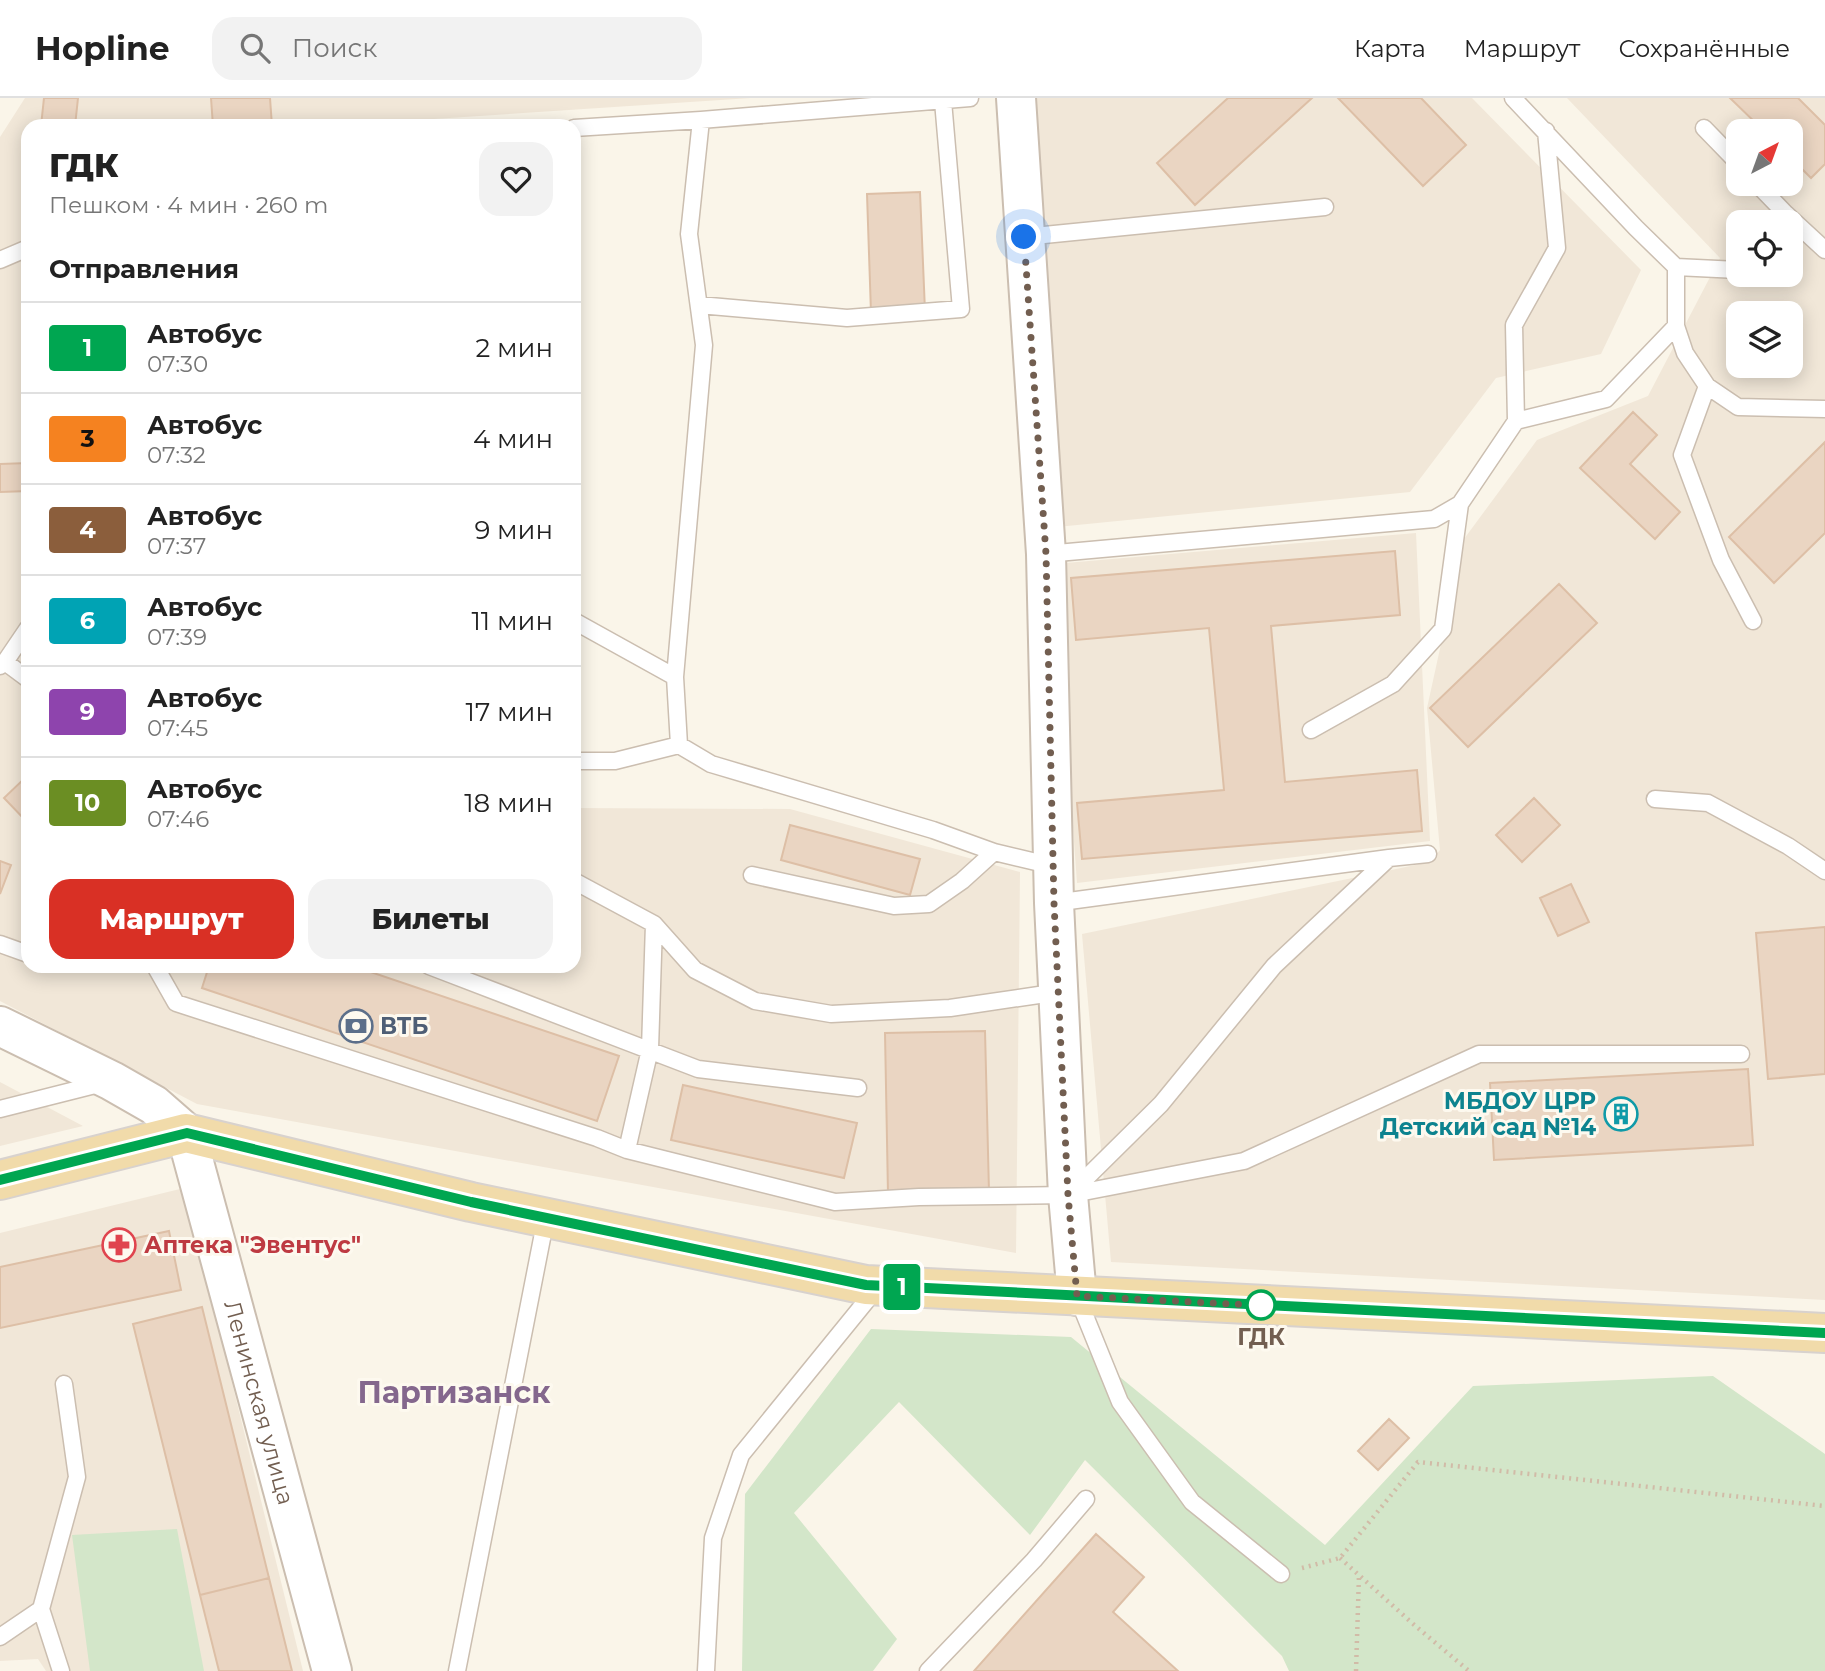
<!DOCTYPE html>
<html lang="ru">
<meta charset="utf-8">
<style>
:root{--surface:#fff;--page:#f2f2f2;--text:#222;--muted:#767676;--line:#e0e0e0;--accent:#d93025}
body{margin:0;font-family:Montserrat,sans-serif;background:var(--page);color:var(--text);height:100vh;display:flex;flex-direction:column;font-size:26px;white-space:nowrap}
*{box-sizing:border-box;margin:0}
p{font-size:23px;color:var(--muted)}
.icon{flex:none;width:38px;height:38px;fill:none;stroke:currentColor;stroke-width:2;stroke-linecap:round;stroke-linejoin:round}
.map{position:relative;flex:1;overflow:hidden}
.sheet{position:absolute;left:21px;top:21px;width:560px;height:854px;display:flex;flex-direction:column;background:var(--surface);border-radius:21px;box-shadow:0 4px 18px #0003}
.sheet>*{flex:none}
.badge{padding:0 14px;border-radius:5px;font-size:24px;line-height:46px}
.needle{width:46px;rotate:41deg}
.buttons{position:absolute;left:1726px;top:21px;display:grid;gap:14px}
.buttons a{display:grid;place-items:center;width:77px;height:77px;border-radius:14px;background:var(--surface);box-shadow:0 4px 18px #0003;font-size:35px}
.you{position:absolute;width:35px;height:35px;margin:-18px;border:5px solid #fff;border-radius:50%;background:#1a73e8;box-shadow:0 0 0 10px #1a73e833}
.map>.badge{position:absolute;translate:-50% -50%;box-shadow:0 0 0 4px #fff}
h2{padding:0 28px;font-size:26px;line-height:63px}
.round{display:grid;place-items:center;flex:none;width:74px;height:74px;border-radius:21px;background:var(--page)}
.head{display:flex;align-items:center;justify-content:space-between;height:119px;padding:0 28px}
h1{font-size:33px;font-weight:800;line-height:52px}
.action{display:flex;gap:14px;margin-top:auto;padding:14px 28px}
.action a{flex:1;height:80px;border-radius:21px;background:var(--accent);color:#fff;font-size:28px;font-weight:800;line-height:80px;text-align:center}
.action a+a{background:var(--page);color:var(--text)}
ul{padding:0;list-style:none}
li{display:flex;align-items:center;gap:21px;height:91px;padding:0 28px;border-top:2px solid var(--line)}
li div{flex:1}
li b{display:block;font-size:26px}
li em{font-style:normal}
li .badge{min-width:77px;font-weight:700;text-align:center}
header{display:flex;align-items:center;gap:42px;box-sizing:border-box;height:98px;padding:0 35px;background:var(--surface);border-bottom:2px solid var(--line)}
header strong{font-size:33px}
nav{display:flex;gap:38px;margin-inline-start:auto;font-size:24px}
.search{width:490px;height:63px;background:var(--page);display:flex;align-items:center;gap:18px;box-sizing:border-box;padding:0 24px;border-radius:21px;color:var(--muted);font-size:26px}
.map>svg:first-child{display:block}
.residential{fill:#f1e7d8;fill-rule:evenodd}
.green{fill:#d3e6c9}
.building{fill:#ead5c2;stroke:#ddbfa6;stroke-width:2}
.lines{fill:none;stroke-linecap:round;stroke-linejoin:round}
.service-casing{stroke:#cbbeb0;stroke-width:19}
.tertiary-casing{stroke:#cbbeb0;stroke-width:42}
.primary-casing{stroke:#d8d2ce;stroke-width:42}
.path{stroke:#d1bba7;stroke-width:4.5;stroke-dasharray:2 5;stroke-linecap:butt}
.service{stroke:#fff;stroke-width:16}
.tertiary{stroke:#fff;stroke-width:38}
.primary{stroke:#f1dbaa;stroke-width:38}
.line-casing{stroke:#fff;stroke-width:16}
.line{stroke:#00a651;stroke-width:10}
.walk{stroke:#725e50;stroke-width:7;stroke-dasharray:0 12.6}
.stop-dot{fill:#fff;stroke:#00a651;stroke-width:3.5}
.labels{text-anchor:middle;stroke-width:6;stroke-linejoin:round;paint-order:stroke}
.service-label{font-size:23px;font-weight:bold;fill:#4e5e75;stroke:#fdf9ef;text-anchor:start}
.culture-label{font-size:23px;font-weight:bold;fill:#0d838f;stroke:#fdf9ef;text-anchor:end}
.health-label{font-size:23px;font-weight:bold;fill:#be3a42;stroke:#fdf9ef;text-anchor:start}
.stop-label{font-size:23px;font-weight:bold;fill:#725e50;stroke:#fdf9ef}
.street-label{font-size:23px;fill:#725e50;stroke:#fdf9ef}
.district-label{font-size:30px;font-weight:bold;fill:#84678d;stroke:#fdf9ef}
</style>
<header>
<strong>Hopline</strong>
<div class="search"><svg class="icon" aria-label="search" viewBox="0 0 24 24"><circle cx="10" cy="10" r="6"/><path d="M15 15l6 6"/></svg>Поиск</div>
<nav><a>Карта</a><a>Маршрут</a><a>Сохранённые</a></nav>
</header>
<div class="map">
<svg width="1825" height="1573" viewBox="0 0 1825 1573">
<rect width="100%" height="100%" fill="#faf5e9"/>
<path class="residential" d="M25 0H751L327 28H28V868H574V710L790 711 1020 774 1016 1155 197 1006 0 903V39Z
M1032 0H1472L1641 172 1601 256 1496 280 1410 394 1057 429Z
M1567 0H1825V1202L1111 1164 1082 836 1430 764 1440 752 1427 610 1464 441 1537 342 1648 298 1720 160ZM1738 33H1790V86H1738ZM1738 124H1790V177H1738ZM1738 215H1790V268H1738Z
M1416 435 1430 743 1077 785 1054 466Z
M0 984 83 1028 0 1048Z
M184 1090 303 1573H46L38 1561 0 1563V1135Z"/>
<path class="green" d="M871 1231 1071 1239 1325 1447 1473 1288 1713 1278 1825 1356V1573H1289L1282 1558 1085 1362 1030 1437 899 1304 794 1415 897 1541 873 1573H742L745 1396Z
M177 1431 204 1573H90L72 1437Z"/>
<path class="building" d="M44 0H78L75 28H41Z
M211 0H270L272 28H213Z
M1228 0H1312L1195 107 1157 65Z
M1338 0H1421L1466 47 1423 88Z
M1730 0H1798L1825 27V66L1811 80 1790 59V33H1764Z
M920 94 925 213 871 215 867 96Z
M1633 314 1657 337 1630 366 1680 414 1655 441 1580 370Z
M1825 344V435L1774 485 1729 439Z
M28 365V393L0 394V366Z
M1395 453 1400 517 1271 528 1285 684 1417 672 1422 733 1082 761 1077 705 1224 692 1209 530 1076 542 1071 480Z
M1559 486 1597 525 1468 649 1430 610Z
M28 677V725L4 700Z
M1534 700 1560 727 1522 764 1496 737Z
M790 727 920 761 910 797 781 762Z
M0 763 11 767 0 796Z
M1571 786 1589 824 1558 838 1540 800Z
M1825 829V976L1768 981 1756 835Z
M209 868H353L619 958 597 1023 202 890Z
M985 933 989 1094 888 1096 885 935Z
M1748 971 1753 1047 1494 1062 1490 985Z
M683 987 857 1025 844 1080 671 1042Z
M169 1133 181 1192 0 1230V1169Z
M202 1209 269 1480 200 1497 133 1226Z
M1389 1321 1409 1340 1378 1372 1358 1353Z
M1096 1436 1144 1479 1113 1514 1178 1573H974Z
M269 1480 292 1573H219L200 1497Z"/>
<g class="lines">
<defs>
<path id="service" d="M1513 0 1636 130 1676 169V228L1685 255 1707 288 1738 309 1825 311
M701 22 689 136 704 247 675 579 679 647 711 666 933 732 994 754 1053 768
M574 30 701 22 970 0
M1704 30 1738 65
M1757 86 1786 116 1825 152
M1024 139 1325 109
M0 162 28 150
M1676 169 1738 172
M699 207 847 220 961 211 943 3
M1707 288 1682 357 1721 462 1753 523
M1516 323 1514 227 1557 150 1546 33
M1046 456 1434 421 1460 406 1516 323 1606 301 1676 228
M574 523 675 579
M5 564 28 581
M0 568 5 564 28 530
M1311 632 1393 586 1443 531 1460 406
M574 663H615L679 647
M1655 701 1708 705 1788 748 1825 773
M752 777 894 808 929 806 962 783 994 754
M574 783 654 826 695 872 755 903 831 916 950 910 1059 894
M1054 805 1389 760 1428 756
M0 846 28 856
M155 868 176 905 597 1040 627 1052 835 1104 919 1099 1068 1097 1244 1063 1479 956H1741
M429 868 698 971 858 990
M0 1011 103 985
M627 1052 650 951 654 826
M1071 1095 1161 1006 1274 868 1389 760
M1077 1198 1120 1304 1192 1404 1281 1476
M0 1539 41 1511
M61 1573 41 1511 77 1379 64 1286
M457 1573 546 1120
M706 1573 713 1440 741 1357 876 1191
M928 1573 1034 1462 1086 1401"/>
<g id="tertiary">
<path d="M1016 0 1046 456 1054 805 1068 1097 1077 1198"/>
<path id="s1" d="M0 928 112 983 154 1007 186 1035 332 1573"/>
</g>
<path id="primary" d="M0 1082 186 1035 471 1104 866 1187 1825 1235"/>
</defs>
<use href="#service" class="service-casing"/>
<use href="#tertiary" class="tertiary-casing"/>
<use href="#primary" class="primary-casing"/>
<path class="path" d="M1340 1460 1412 1525 1469 1573
M1302 1470 1340 1460 1418 1364 1825 1408
M1356 1573 1359 1477"/>
<use href="#service" class="service"/>
<use href="#tertiary" class="tertiary"/>
<use href="#primary" class="primary"/>
</g>
<g class="lines">
<defs>
<path id="line" d="M0 1082 187 1035 471 1104 866 1187 1825 1235"/>
</defs>
<use href="#line" class="line-casing"/>
<use href="#line" class="line"/>
<path class="walk" d="M1024 139 1046 456 1054 805 1068 1097 1077 1198 1270 1208 1261 1207"/>
</g>
<defs>
<symbol id="bank-ring" viewBox="-11 -11 22 22"><circle r="9.5" fill="#fdf9ef" stroke="#5c6f8a" stroke-width="1.5"/><path d="M-6-4H6V4H-6ZM0-2.3a2.3 2.3 0 1 0 0 4.6a2.3 2.3 0 1 0 0-4.6Z" fill="#5c6f8a"/></symbol>
<symbol id="building-ring" viewBox="-11 -11 22 22"><circle r="9.5" fill="#fdf9ef" stroke="#0f9aa8" stroke-width="1.5"/><path d="M-4-6H4V6H1V3H-1V6H-4ZM-2.5-4.3h1.7v1.8h-1.7ZM.8-4.3h1.7v1.8H.8ZM-2.5-1h1.7V.8h-1.7ZM.8-1h1.7V.8H.8Z" fill="#0f9aa8"/></symbol>
<symbol id="pharmacy-ring" viewBox="-11 -11 22 22"><circle r="9.5" fill="#fdf9ef" stroke="#e0444e" stroke-width="1.5"/><path d="M-2-6h4v4h4v4h-4v4h-4v-4h-4v-4h4Z" fill="#e0444e"/></symbol>
</defs>
<g fill-rule="evenodd">
<use href="#bank-ring" x="337" y="909" width="38" height="38"/>
<use href="#building-ring" x="1602" y="997" width="38" height="38"/>
<use href="#pharmacy-ring" x="100" y="1128" width="38" height="38"/>
</g>
<circle class="stop-dot" cx="1261" cy="1207" r="14"/>
<g class="labels">
<g class="service-label">
<text x="380" y="936">ВТБ</text>
</g>
<g class="culture-label">
<text x="1596" y="1011">МБДОУ ЦРР<tspan x="1596" dy="26">Детский сад №14</tspan></text>
</g>
<g class="health-label">
<text x="144" y="1155">Аптека "Эвентус"</text>
</g>
<g class="stop-label">
<text x="1261" y="1247">ГДК</text>
</g>
<g class="street-label">
<text dy="8" stroke="none"><textPath href="#s1" startOffset="495">Ленинская улица</textPath></text>
</g>
<g class="district-label">
<text x="454" y="1305">Партизанск</text>
</g>
</g>
</svg>
<div class="buttons">
<a><svg class="needle" viewBox="-14 -14 28 28"><path d="M0-13l5 13h-10z" fill="#e53935"/><path d="M0 13l5-13h-10z" fill="#767676"/></svg></a>
<a><svg class="icon" aria-label="locate" viewBox="0 0 24 24"><circle cx="12" cy="12" r="6"/><path d="M12 2v4M12 18v4M2 12h4M18 12h4"/></svg></a>
<a><svg class="icon" aria-label="layers" viewBox="0 0 24 24"><path d="M12 4l9 5-9 5-9-5zM3 14l9 5 9-5"/></svg></a>
</div>
<div class="you" style="left:1024px;top:139px"></div>
<b class="badge" style="left:902px;top:1189px;background:#00a651;color:#fff">1</b>
<section class="sheet">
<div class="head"><div><h1>ГДК</h1><p>Пешком · 4 мин · 260 m</p></div><a class="round"><svg class="icon" aria-label="heart" viewBox="0 0 24 24"><path d="M12 20l-8-8c-3-5 5-10 8-4 3-6 11-1 8 4z"/></svg></a></div>
<h2>Отправления</h2>
<ul>
<li><span class="badge" style="background:#00a651;color:#fff">1</span><div><b>Автобус</b><p>07:30</p></div><em>2 мин</em></li>
<li><span class="badge" style="background:#f58220;color:#111">3</span><div><b>Автобус</b><p>07:32</p></div><em>4 мин</em></li>
<li><span class="badge" style="background:#8b5e3c;color:#fff">4</span><div><b>Автобус</b><p>07:37</p></div><em>9 мин</em></li>
<li><span class="badge" style="background:#00a3b4;color:#fff">6</span><div><b>Автобус</b><p>07:39</p></div><em>11 мин</em></li>
<li><span class="badge" style="background:#8e44ad;color:#fff">9</span><div><b>Автобус</b><p>07:45</p></div><em>17 мин</em></li>
<li><span class="badge" style="background:#6b8e23;color:#fff">10</span><div><b>Автобус</b><p>07:46</p></div><em>18 мин</em></li>
</ul>
<div class="action"><a>Маршрут</a><a>Билеты</a></div>
</section>
</div>
